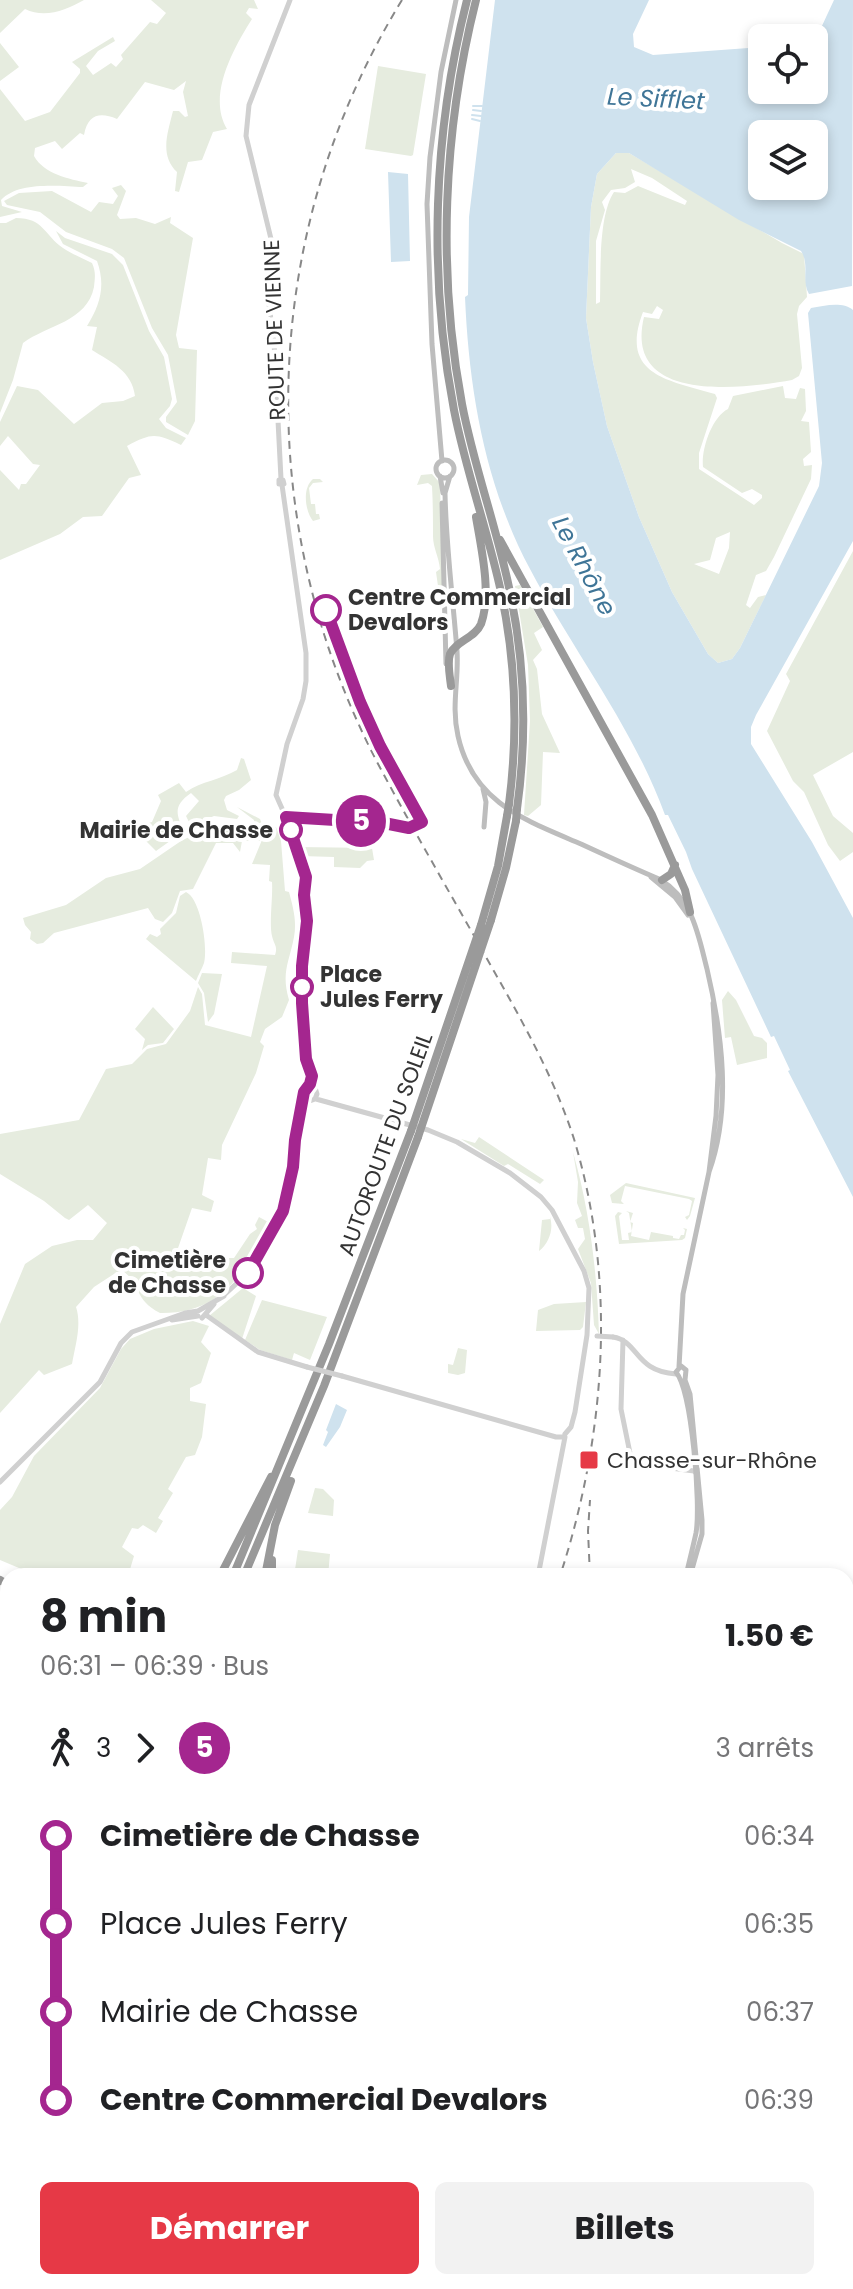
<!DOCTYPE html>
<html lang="fr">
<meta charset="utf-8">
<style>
:root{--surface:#fff;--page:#f2f2f2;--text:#202124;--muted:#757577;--accent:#e63946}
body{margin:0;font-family:Poppins,sans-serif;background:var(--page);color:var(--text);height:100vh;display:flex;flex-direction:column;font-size:30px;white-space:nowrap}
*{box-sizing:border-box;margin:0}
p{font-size:26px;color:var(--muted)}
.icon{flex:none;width:44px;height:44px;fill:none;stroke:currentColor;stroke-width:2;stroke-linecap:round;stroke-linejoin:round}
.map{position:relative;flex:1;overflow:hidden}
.side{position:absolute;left:0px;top:1568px;width:854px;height:722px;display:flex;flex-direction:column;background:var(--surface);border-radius:24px 24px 0 0;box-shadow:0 4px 12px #0003}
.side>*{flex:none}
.badge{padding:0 16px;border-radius:26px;font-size:28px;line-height:52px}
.fabs{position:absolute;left:748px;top:24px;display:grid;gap:16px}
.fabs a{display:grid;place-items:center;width:80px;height:80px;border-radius:12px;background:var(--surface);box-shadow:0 4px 12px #0003;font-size:40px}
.map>.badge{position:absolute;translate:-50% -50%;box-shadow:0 0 0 4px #fff}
.legs{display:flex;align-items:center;gap:12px;height:88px;padding:0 40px;font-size:26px}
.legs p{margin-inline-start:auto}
.summary{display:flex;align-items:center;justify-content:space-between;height:136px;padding:0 40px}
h1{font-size:44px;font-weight:700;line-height:60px}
.cta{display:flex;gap:16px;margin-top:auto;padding:16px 40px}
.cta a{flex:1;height:92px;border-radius:12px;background:var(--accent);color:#fff;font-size:32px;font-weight:700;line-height:92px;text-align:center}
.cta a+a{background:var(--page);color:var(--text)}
ul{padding:0 40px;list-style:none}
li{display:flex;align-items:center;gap:28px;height:88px;font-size:30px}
li i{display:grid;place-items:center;width:12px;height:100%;margin:0 10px;background:currentColor}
li i::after{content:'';width:20px;height:20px;margin:-10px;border:6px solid;border-radius:50%;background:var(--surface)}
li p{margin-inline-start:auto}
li:first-child i{background:linear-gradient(#0000 50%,currentColor 0)}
li:last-child i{background:linear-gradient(currentColor 50%,#0000 0)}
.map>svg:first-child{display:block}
.green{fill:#e6ecdf;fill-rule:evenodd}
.water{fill:#cfe2ee;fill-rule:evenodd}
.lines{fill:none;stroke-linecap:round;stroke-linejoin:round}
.stream{stroke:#cfe2ee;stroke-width:2}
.tertiary{stroke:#d0d0d0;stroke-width:5}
.secondary{stroke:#bdbdbd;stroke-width:5}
.trunk{stroke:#a2a2a2;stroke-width:7}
.motorway{stroke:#9a9a9a;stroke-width:8}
.rail{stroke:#888;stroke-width:2;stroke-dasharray:8 6;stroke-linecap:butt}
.tertiary-bridge{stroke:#d0d0d0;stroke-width:5}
.motorway-bridge{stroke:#9a9a9a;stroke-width:8}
.line-1-casing{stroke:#fff;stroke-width:18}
.line-1{stroke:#a4268f;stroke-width:12}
.stop-1-dot{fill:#fff;stroke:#a4268f;stroke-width:4}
.poi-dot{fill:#e63946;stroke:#fff;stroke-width:3}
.labels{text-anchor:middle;stroke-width:8;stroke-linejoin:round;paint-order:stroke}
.street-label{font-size:22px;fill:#333;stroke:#fff}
.stop-label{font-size:22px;font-weight:bold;fill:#333;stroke:#fff;text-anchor:start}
.poi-label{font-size:22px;fill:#333;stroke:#fff;text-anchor:start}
.water-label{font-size:24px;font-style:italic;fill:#3f7597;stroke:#fff}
</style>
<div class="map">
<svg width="853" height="2289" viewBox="0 0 853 2289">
<rect width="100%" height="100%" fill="#fff"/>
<path class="green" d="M0 0H84C66 10 45 19 25 9L0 33Z
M151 0H254L258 9 249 8 246 13 252 19C233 49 207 96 227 129L213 132 202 160 188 162 179 192 175 191 177 172C159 155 168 132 173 111H179L185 117 188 116 183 92 186 81 174 90 145 82 117 119C100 112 88 114 84 135L80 133 62 149 55 141 35 148 34 156C44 174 69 179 88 183L83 187C60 186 18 181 1 200L2 206 22 212 0 217V89L25 121 50 112 80 73V69L72 62 113 37 115 41 98 51 86 66 93 75 111 63 116 67 123 59 121 55 150 22 157 24 166 13Z
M0 43 19 67 0 81Z
M378 66 426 74 413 155 411 156 365 149Z
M616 153H629L782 243 804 254 807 297 799 306 797 314 802 368 799 376 792 380C741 389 623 404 644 317L659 319 663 310 657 306 652 314 643 312C619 375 668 380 715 394L717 398 699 453V469L754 505 762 498V495L752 489 742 493 703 467C701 449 712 417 728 409L733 396 783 386 785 398 796 399 800 388 805 389 806 411 801 421 809 422 811 452 803 459 804 466 812 465 811 479 774 557 766 571 756 575 746 605 750 608 758 597 766 595 740 648 732 659 718 663 708 654 672 592 639 517 607 426 593 362 586 318 591 207 597 174ZM631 169 652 178 687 201 685 205 638 186 625 193 614 192C598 216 601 273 600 302L596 304V241L605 210 602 202 611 190 625 188 635 182ZM730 532 729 548 719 574 694 564 710 560 716 538Z
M121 185 126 191 117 215 120 219 136 218 155 224 171 217 170 223 193 238 176 335 179 348 197 350 195 421 188 435 166 422V417L177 402 168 355 152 328 124 258 112 249 66 232 40 212 7 205 4 201 19 193 52 191 91 212 99 202 113 204 118 196 112 188Z
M16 218C44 218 44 235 63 248 72 254 82 258 92 263 96 272 95 277 94 287 87 322 47 325 23 343L13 380 0 413V223H6Z
M56 231 65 238 112 254 123 265 149 331 164 357 172 399 170 406 159 419 166 428 186 438 181 445C155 433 152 433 127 446L141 475 129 478 102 516 83 517 60 534 0 560V470L19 490 21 484H26L40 465 33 464 8 436 0 446V422L17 386 38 390 74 424 102 403 123 401 135 396C132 371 111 362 92 350L97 327 87 326C100 305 106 286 97 261L63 244Z
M432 474 440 483 443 598 440 600 436 572 440 569C439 557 433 548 433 536 433 523 433 504 432 486L428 483 417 485 421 475Z
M313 479H320L323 482 313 483 309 488 311 504H315L316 514H319L320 519 313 521C305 511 302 488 313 479Z
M853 551V752L813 775 833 816 853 833V852L840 861 828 845 804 792 793 781 767 731 790 681 786 674Z
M520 585 543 627 534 633 542 650 533 660 537 669 542 714 560 753 543 752 541 805 528 816 524 815 530 721 528 665 515 586Z
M241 758 244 759 251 780 239 790 226 796 224 800 227 810 239 816 237 819 214 816 191 826 186 816 199 801 191 793C174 805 175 813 184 831L156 851 140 835 142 825 152 822 161 801 158 795 179 783 186 792C202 781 220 780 237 770Z
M237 807 260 819 263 826 276 827 281 841 285 891 289 892C293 907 297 921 294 937 289 963 281 972 289 1000L282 1017 265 1029 260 1042 264 1046 256 1073 222 1145 221 1160 208 1158 202 1195 214 1201 211 1212 192 1208 177 1251 219 1268 227 1258H234L250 1234 257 1229 255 1225 259 1217 272 1224C243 1271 224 1314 160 1313 133 1299 142 1285 123 1271L117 1272 94 1287 76 1307C82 1325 75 1346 72 1364L44 1375 39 1370 0 1413V1324L25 1264 52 1246 77 1240H93L107 1223 88 1205 69 1220 65 1218 44 1201 0 1174V1134L79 1120 106 1069 132 1064 147 1049 166 1044 190 1011 198 987 202 994 205 1025 251 1037 267 966 231 963 232 952 275 955C278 946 274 945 272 936 269 924 273 897 272 882L269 881 270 865 252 864 262 840 255 829 254 820Z
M217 823 218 827 237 834H249L252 831 260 841H242L240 852 233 843H216L193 889 180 891 172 913 163 922 155 919 148 908 54 933 43 943 37 944 30 939 31 932 25 925 23 918 66 905 106 878 140 869 181 841Z
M298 847 372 848 374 860 367 861 360 868 334 867V857L301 856Z
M186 892C201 899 208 948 204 963 202 969 198 975 196 981L146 939 150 934 157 937 161 934 160 929 176 913 180 896Z
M202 973 222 974 214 1014 208 1022 204 993 198 983Z
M728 991 736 1000 754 1036 762 1038 767 1043V1058L737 1065 731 1037 725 1038 722 1000Z
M153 1007 174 1029 163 1043 148 1045 142 1050 145 1039 135 1029Z
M479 1137 544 1180 540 1184 508 1164 504 1166 461 1139 475 1143Z
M573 1152C590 1212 597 1272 599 1334L594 1325 591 1283 578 1249 585 1239 583 1228H578L575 1220 582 1216 577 1203 578 1182Z
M626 1183 695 1198 690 1216 687 1220 685 1217 689 1215 692 1201 689 1199 625 1186 621 1201 624 1204 612 1203 610 1195Z
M626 1211 633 1213 630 1222 633 1223 631 1236 649 1240 651 1232 673 1236V1238L679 1239 681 1235H684L685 1230 683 1228 687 1229 685 1238 682 1240 619 1244 615 1216 618 1212 622 1213 619 1216 622 1240H629L628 1233 632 1232 629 1213Z
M550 1217C554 1229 549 1243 539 1251L542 1220 550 1219Z
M243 1288 256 1296 242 1339 209 1316Z
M262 1300 327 1317 310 1360 294 1353 292 1360 260 1350 245 1340Z
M586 1302 583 1327 580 1330 536 1331 538 1310 554 1304Z
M193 1321 209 1326 201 1342 211 1353 201 1383 190 1388V1401L206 1404 202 1437 195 1455 186 1457 168 1489 173 1493 158 1518 163 1521 156 1533 143 1525 138 1529 132 1528 122 1547 134 1556 128 1576H38L0 1560V1510L12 1497 34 1456 100 1388 121 1349 130 1339 154 1329Z
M458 1348 467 1350 465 1373 458 1375 448 1373V1364L453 1365Z
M315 1488 323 1489 334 1500 333 1516 308 1513Z
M298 1550 330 1554 328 1576H294Z
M8 2062V2126L0 2116V2074Z
M324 2282H498L497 2289H400Z"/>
<path class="water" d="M495 0H649L633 34 634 47 653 55 762 47V90H814V43L834 0H853L852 286 809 294C801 281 810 264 801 251L739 220 629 153H616L597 174 591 207 586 318 593 362 607 426 639 517 672 592 708 654 718 663 732 659 740 648 819 486 822 463 808 313 811 308C824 306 842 301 853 310V541L756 715 751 727V744L812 842 853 918V1197L788 1071 790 1070 774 1036 771 1037 692 869 686 852 668 815H665C633 727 573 651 530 569 485 485 469 391 465 297L468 295 469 217ZM814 134V186H762V134Z
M388 172 408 174 410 261 391 262Z
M336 1404 347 1410 340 1427 326 1447 323 1445 328 1432 326 1430Z"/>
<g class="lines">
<path class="stream" d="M473 106H482
M473 110 481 111
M472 115 481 116
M472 119 480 121"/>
<path class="tertiary" d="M281 479 274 342 268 298 272 243 246 136 249 105 290 0
M279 480H283L284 484H279Z
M282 485 306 653V681L303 699 287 744 276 795 291 829 306 877 304 895 307 921 302 966V1003L306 1059 317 1094 315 1099 302 1104
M316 1099 428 1130 457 1142 510 1173 541 1197 552 1210 584 1271 589 1288 587 1335 575 1412 571 1427 565 1434
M222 1297 250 1271 283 1211 293 1167 295 1140 304 1092 311 1082
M206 1315 258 1352 307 1367
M202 1318 214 1304
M172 1320 198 1316
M613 1337C639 1341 634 1371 676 1374
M623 1340 621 1409 632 1463 694 1471 697 1474
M342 1376 556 1437H565
M0 1482 100 1382 121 1343 132 1332 185 1313 198 1311 224 1296
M538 1576 565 1437
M846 1968 853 1965
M0 2241 8 2236"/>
<path class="secondary" d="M436 469a9 9 0 1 1 18 0a9 9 0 1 1-18 0Z
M442 461 432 344 427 204 430 157 441 72 456 0
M440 476 443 493
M450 476 445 493C446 546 453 599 457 651 459 681 451 705 458 736 473 803 525 820 581 844 607 856 633 868 659 879 693 899 698 934 707 969 722 1033 732 1108 709 1172
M442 503 446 664
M483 789 486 802 484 827
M651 877 675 897 688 915
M679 1367 683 1294 709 1172 716 1116 718 1075 713 1003
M686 1576C689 1562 693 1547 696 1533 701 1505 692 1392 676 1372L681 1366 686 1370 685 1380 690 1394 702 1520V1534L690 1576
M130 2289 144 2282"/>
<path class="trunk" d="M846 2246 853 2259"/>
<path class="motorway" d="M467 0C433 133 428 275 454 410 466 472 488 531 501 592 516 662 518 734 509 804
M476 0C443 131 437 271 462 404 474 467 497 528 510 592 525 663 527 737 517 809
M500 540 652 815 685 890 690 912
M451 686C450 677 447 663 450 654 456 641 475 638 481 624 492 594 481 547 476 517
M662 880 671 874 675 865
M491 920 506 868 516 821
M481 925 498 866 507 816
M220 1576 271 1477
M233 1576 329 1344 411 1131
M244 1576 324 1386 418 1137
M265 1576 275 1525 291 1481
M272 1576V1560
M0 1580 8 1585
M0 1605 8 1619
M0 1616 8 1633
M8 1693V1702
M0 2016 8 2003
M0 2034 8 2022
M846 2236 853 2248"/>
<path class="rail" d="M402 0C256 238 251 531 384 775 420 842 458 907 495 973 525 1026 555 1080 574 1139 617 1281 606 1435 560 1576
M590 1576 588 1531 590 1500
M0 2253 8 2248
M0 2268 8 2264
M0 2284 8 2280
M512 2289 514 2282"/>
<path class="tertiary-bridge" d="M597 1336 613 1337
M307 1367 342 1376"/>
<path class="motorway-bridge" d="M507 816 509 804
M516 821 517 809
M411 1131 481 925
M418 1137 491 920"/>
</g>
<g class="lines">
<defs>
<path id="line-1" d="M248 1273 283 1211 293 1167 295 1140 304 1092 310 1084 312 1076 306 1059 302 1003V966L307 921 304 895 306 877 286 817 384 823 409 828 422 822 380 746 360 702 326 610"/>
</defs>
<use href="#line-1" class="line-1-casing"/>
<use href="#line-1" class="line-1"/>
</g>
<g class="stop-1-dot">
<circle cx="326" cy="610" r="14"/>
<circle cx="291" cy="830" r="10"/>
<circle cx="302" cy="987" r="10"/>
<circle cx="248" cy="1273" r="14"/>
</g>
<rect class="poi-dot" x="579" y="1450" width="20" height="20" rx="4"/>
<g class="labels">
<g class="street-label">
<text transform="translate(274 330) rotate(-92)" y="8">ROUTE DE VIENNE</text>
<text transform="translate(385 1144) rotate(-70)" y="8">AUTOROUTE DU SOLEIL</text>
</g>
<g class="stop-label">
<text x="348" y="605">Centre Commercial<tspan x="348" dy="25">Devalors</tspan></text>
<text x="273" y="838" text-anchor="end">Mairie de Chasse</text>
<text x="320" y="982">Place<tspan x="320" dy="25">Jules Ferry</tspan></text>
<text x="226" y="1268" text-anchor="end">Cimetière<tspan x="226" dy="25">de Chasse</tspan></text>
</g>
<g class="poi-label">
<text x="607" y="1468">Chasse-sur-Rhône</text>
</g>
<g class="water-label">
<text transform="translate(656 99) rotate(3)" y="8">Le Sifflet</text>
<text transform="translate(584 566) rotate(62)" y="8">Le Rhône</text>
</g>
</g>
</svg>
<div class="fabs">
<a><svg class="icon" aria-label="locate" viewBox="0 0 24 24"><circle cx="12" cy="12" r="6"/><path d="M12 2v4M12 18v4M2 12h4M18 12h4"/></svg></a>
<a><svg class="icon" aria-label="layers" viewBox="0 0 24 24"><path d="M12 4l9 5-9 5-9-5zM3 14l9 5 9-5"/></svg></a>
</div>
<b class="badge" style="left:361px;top:821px;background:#a4268f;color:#fff">5</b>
<section class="side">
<div class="summary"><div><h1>8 min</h1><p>06:31 – 06:39 · Bus</p></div><b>1.50 €</b></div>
<div class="legs"><svg class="icon" aria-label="walk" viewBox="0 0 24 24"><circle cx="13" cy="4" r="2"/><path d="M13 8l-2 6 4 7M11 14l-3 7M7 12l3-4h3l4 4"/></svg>3<svg class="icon" aria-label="forward" viewBox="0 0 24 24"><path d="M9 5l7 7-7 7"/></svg><b class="badge" style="background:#a4268f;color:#fff">5</b><p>3 arrêts</p></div>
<ul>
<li><i style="color:#a4268f"></i><b>Cimetière de Chasse</b><p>06:34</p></li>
<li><i style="color:#a4268f"></i><span>Place Jules Ferry</span><p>06:35</p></li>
<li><i style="color:#a4268f"></i><span>Mairie de Chasse</span><p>06:37</p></li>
<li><i style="color:#a4268f"></i><b>Centre Commercial Devalors</b><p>06:39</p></li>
</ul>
<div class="cta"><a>Démarrer</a><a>Billets</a></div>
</section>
</div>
